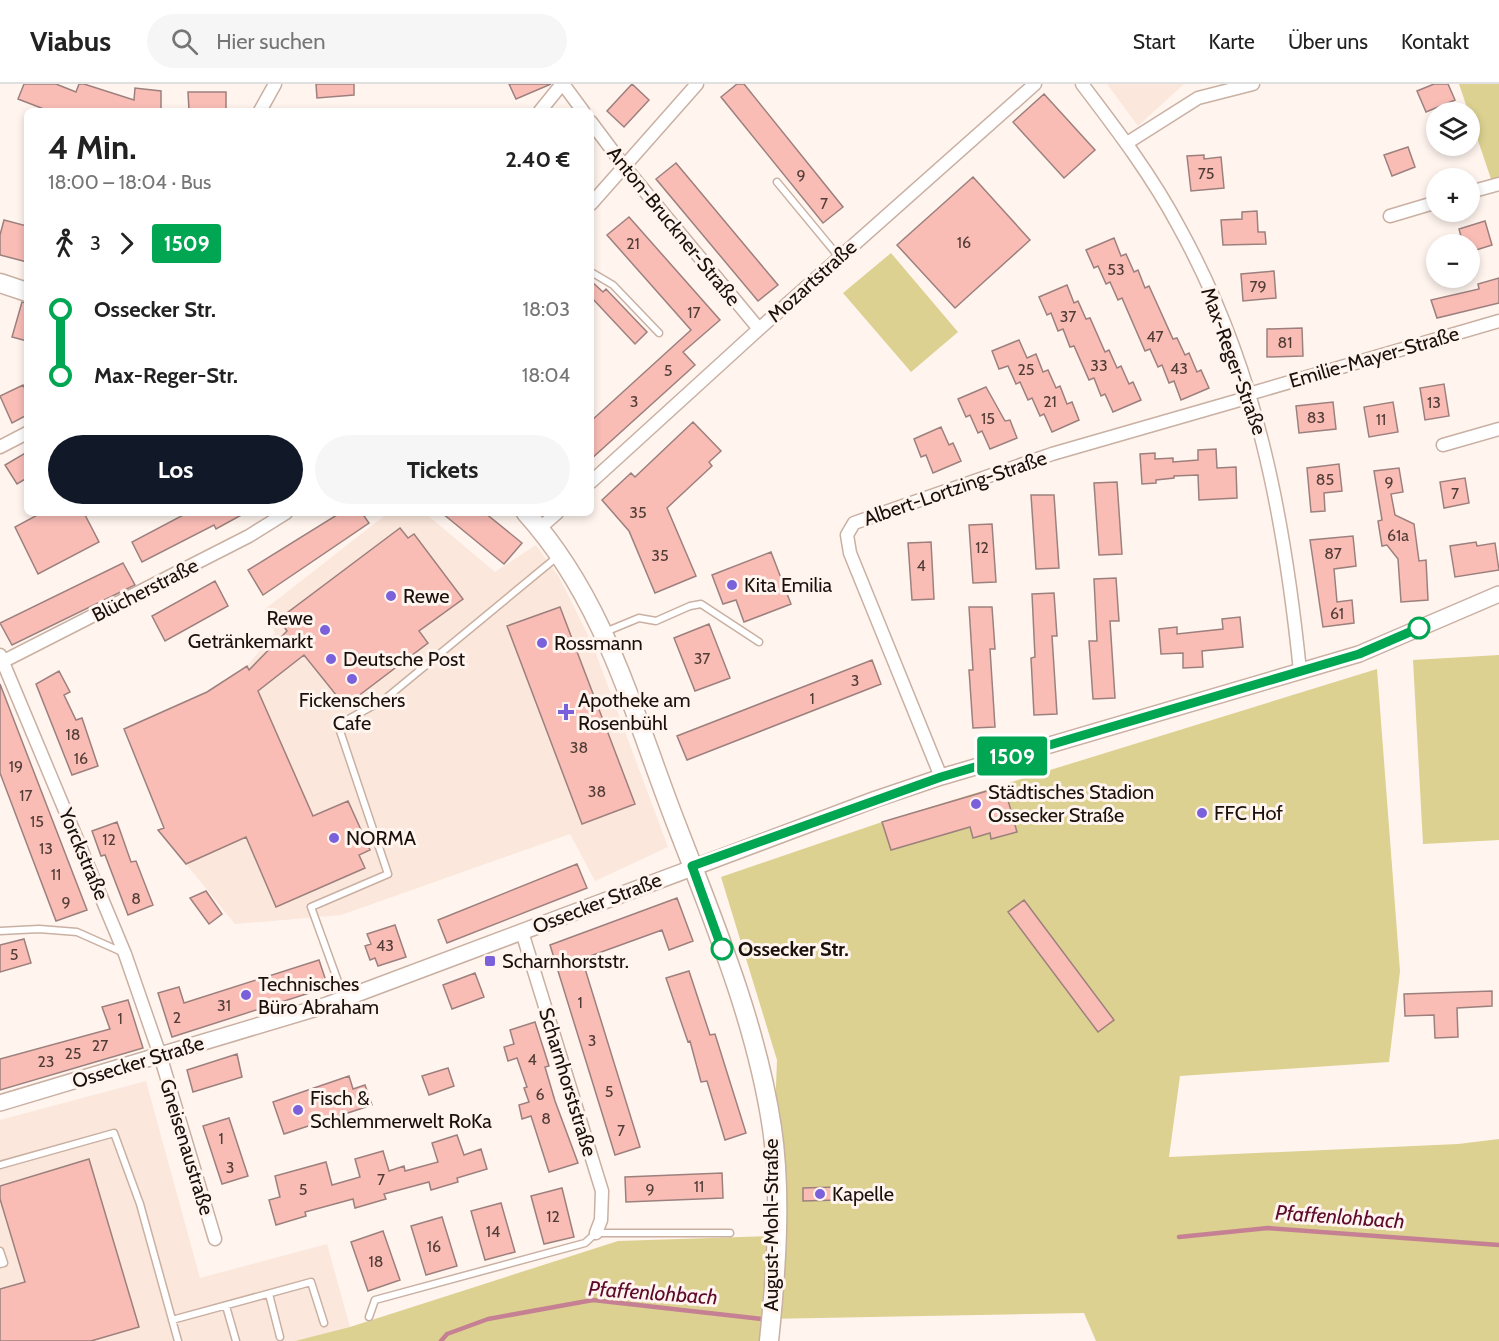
<!DOCTYPE html>
<html lang="de">
<meta charset="utf-8">
<style>
:root{--surface:#fff;--page:#f6f6f6;--text:#222;--muted:#767676;--line:#e0e0e0;--accent:#111827}
body{margin:0;font-family:Cabin,sans-serif;background:var(--page);color:var(--text);height:100vh;display:flex;flex-direction:column;font-size:22px;white-space:nowrap}
*{box-sizing:border-box;margin:0}
p{font-size:20px;color:var(--muted)}
.icon{flex:none;width:33px;height:33px;fill:none;stroke:currentColor;stroke-width:2;stroke-linecap:round;stroke-linejoin:round}
.map{position:relative;flex:1;overflow:hidden}
.drawer{position:absolute;left:24px;top:24px;width:570px;height:408px;display:flex;flex-direction:column;background:var(--surface);border-radius:9px;box-shadow:0 3px 9px #0003}
.drawer>*{flex:none}
.badge{padding:0 12px;border-radius:4px;font-size:21px;line-height:39px}
.fabs{position:absolute;left:1426px;top:18px;display:grid;gap:12px}
.fabs a{display:grid;place-items:center;width:54px;height:54px;border-radius:50%;background:var(--surface);box-shadow:0 3px 9px #0003;font-size:30px}
.map>.badge{position:absolute;translate:-50% -50%;box-shadow:0 0 0 3px #fff}
.legs{display:flex;align-items:center;gap:9px;height:66px;padding:0 24px;font-size:20px}
.legs p{margin-inline-start:auto}
.headline{display:flex;align-items:center;justify-content:space-between;height:102px;padding:0 24px}
h1{font-size:33px;font-weight:700;line-height:45px}
.button{display:flex;gap:12px;margin-top:auto;padding:12px 24px}
.button a{flex:1;height:69px;border-radius:36px;background:var(--accent);color:#fff;font-size:24px;font-weight:700;line-height:69px;text-align:center}
.button a+a{background:var(--page);color:var(--text)}
ul{padding:0 24px;list-style:none}
li{display:flex;align-items:center;gap:21px;height:66px;font-size:22px}
li i{display:grid;place-items:center;width:9px;height:100%;margin:0 8px;background:currentColor}
li i::after{content:'';width:15px;height:15px;margin:-8px;border:4px solid;border-radius:50%;background:var(--surface)}
li p{margin-inline-start:auto}
li:first-child i{background:linear-gradient(#0000 50%,currentColor 0)}
li:last-child i{background:linear-gradient(currentColor 50%,#0000 0)}
header{display:flex;align-items:center;gap:36px;box-sizing:border-box;height:84px;padding:0 30px;background:var(--surface);border-bottom:2px solid var(--line)}
header strong{font-size:28px}
nav{display:flex;gap:33px;margin-inline-start:auto;font-size:21px}
.search{width:420px;height:54px;background:var(--page);display:flex;align-items:center;gap:15px;box-sizing:border-box;padding:0 21px;border-radius:33px;color:var(--muted);font-size:22px}
.map>svg:first-child{display:block}
.built{fill:#fbe7db}
.green{fill:#dcd190}
.lines{fill:none;stroke-linecap:round;stroke-linejoin:round}
.stream{stroke:#c58193;stroke-width:4.5}
.building{fill:#f9bdb6;stroke:#9d807d;stroke-width:1.5}
.service-casing{stroke:#c9b0a2;stroke-width:9}
.minor-casing{stroke:#c9b0a2;stroke-width:15}
.tertiary-casing{stroke:#c9b0a2;stroke-width:18}
.secondary-casing{stroke:#c9b0a2;stroke-width:21}
.service{stroke:#fff;stroke-width:6}
.minor{stroke:#fff;stroke-width:12}
.tertiary{stroke:#fff;stroke-width:15}
.secondary{stroke:#fff;stroke-width:18}
.line-1-casing{stroke:#fff;stroke-width:14}
.line-1{stroke:#00a651;stroke-width:9}
.poi-dot{fill:#7a61db;stroke:#fff4ee;stroke-width:2}
.stop-1-dot{fill:#fff;stroke:#00a651;stroke-width:3}
.labels{text-anchor:middle;stroke-width:6;stroke-linejoin:round;paint-order:stroke}
.number-label{font-size:16px;fill:#523c36}
.street-label{font-size:20px;fill:#1a110c;stroke:#fff4ee}
.poi-label{font-size:20px;fill:#1a110c;stroke:#fff4ee;text-anchor:start}
.stop-label{font-size:20px;font-weight:bold;fill:#1a110c;stroke:#fff4ee;text-anchor:start}
.water-label{font-size:21px;font-style:italic;fill:#5d0a2d;stroke:#fff4ee}
</style>
<header>
<strong>Viabus</strong>
<div class="search"><svg class="icon" aria-label="search" viewBox="0 0 24 24"><circle cx="10" cy="10" r="6"/><path d="M15 15l6 6"/></svg>Hier suchen</div>
<nav><a>Start</a><a>Karte</a><a>Über uns</a><a>Kontakt</a></nav>
</header>
<div class="map">
<svg width="1499" height="1257" viewBox="0 0 1499 1257">
<rect width="100%" height="100%" fill="#fff4ee"/>
<path class="built" d="M1107 0H1184L1138 42Z
M388 429H425L495 488 536 461 559 493 592 559 668 763 595 797 570 750 341 831 235 840 186 780 309 725 247 582 275 549 264 526Z
M146 997 200 1194 327 1160 350 1243 295 1257H0V1036Z"/>
<path class="green" d="M1459 0H1499V93L1491 95Z
M891 169 958 248 911 288 843 209Z
M1499 571V756L1423 760 1413 576Z
M1377 585 1400 887 1389 978 1180 992 1169 1073 1458 1060 1499 1055V1257H1096L1084 1229 764 1235 761 1257H295L350 1243 618 1157 770 1152 777 976 721 793 882 738Z"/>
<g class="lines">
<path class="stream" d="M1179 1153 1268 1144 1499 1161
M441 1257 447 1250 488 1235 593 1216 762 1235"/>
</g>
<path class="building" d="M24 0H56L76 8 79 0H84L134 16 135 4 161 7V27H49L18 15Z
M316 0H354V11L317 14Z
M509 0H551L516 15Z
M632 0 649 16 624 43 607 27Z
M737 0H744L843 123 823 139 721 13Z
M1434 0H1448L1455 16 1426 28 1417 7Z
M188 8H226V27H189Z
M1044 10 1095 66 1064 94 1013 38Z
M1408 63 1415 83 1392 92 1384 71Z
M1204 71V75L1221 73 1224 104 1191 107 1187 72Z
M676 79 778 201 758 217 656 95Z
M973 93 1030 156 955 224 897 161Z
M1257 127 1258 148H1265L1266 160 1223 161 1221 136 1242 135V128Z
M629 133 720 236 683 268 695 281 591 375V337L691 246 607 151Z
M4 136 27 142V178L0 171V151Z
M1485 137 1492 161 1470 168V160H1463L1459 145Z
M1114 154 1121 172 1126 170 1134 188 1138 186 1145 204 1149 202 1173 255 1177 254 1185 271 1189 269 1197 288 1201 286 1209 304 1181 316 1174 297 1169 299 1162 281 1158 283 1150 265 1145 267 1122 214 1118 216 1110 198 1106 200 1098 182 1094 184 1086 166Z
M1274 187 1276 214 1243 217 1241 190Z
M1499 194V219L1437 234 1431 216 1479 205 1478 200Z
M591 197 603 208 606 205 647 248 635 260 591 213Z
M1067 201 1074 219 1078 217 1086 235 1090 234 1105 268 1109 266 1117 284 1121 282 1129 300 1133 298 1141 316 1113 328 1105 310 1101 312 1094 294 1089 296 1074 262 1070 263 1063 245 1058 247 1051 229 1047 231 1039 213Z
M22 218 27 219V257L12 253Z
M1302 244 1303 272 1267 273V245Z
M1019 256 1027 274 1036 270 1043 288 1048 286 1056 304 1060 302 1067 320 1072 318 1079 336 1052 348 1044 330 1040 332 1032 314 1028 316 1020 298 1016 300 1008 282 999 285 992 267Z
M1444 300 1449 332 1425 336 1420 304Z
M23 301 27 309V331L12 339 0 312Z
M986 303 1005 337 1010 336 1017 354 990 365 982 347 978 349 970 331 966 333 958 315Z
M1333 318 1336 345 1299 349 1296 322Z
M1393 318 1398 348 1369 353 1364 323Z
M693 338 721 367 709 378 712 382 667 424 696 492 655 509 629 447 602 416 631 389 635 393Z
M941 343 949 361 953 359 961 377 933 389 926 371 921 373 914 355Z
M1216 365 1217 384 1236 383 1237 414 1199 416 1198 391 1174 392V394L1156 396V399L1142 400 1140 370 1155 369V375L1173 374V378L1198 376V366Z
M27 368V394L17 400 5 381Z
M1339 380 1342 407 1324 409 1325 427 1311 428 1307 384Z
M1399 384 1403 408 1391 410 1395 431 1414 440 1419 477 1426 476 1428 516 1401 518 1398 475 1387 461 1382 462 1378 437 1382 436 1374 387Z
M1465 394 1469 419 1444 424 1440 398Z
M1117 398 1122 470 1099 471 1094 399Z
M1031 411H1054L1059 484 1036 485Z
M41 429H84L99 458 38 490 15 443Z
M187 429H245L216 445 214 441 142 478 132 458Z
M340 429H362L369 439 263 511 248 486Z
M442 429H485L522 459 504 480Z
M992 440 996 498 973 499 969 441Z
M400 444 408 454 414 450 463 515 419 547 428 559 345 622 304 571 258 607 313 732 348 717 370 766 359 771 365 784 276 823 246 753 186 780 158 746 164 744 124 645 207 608 247 582 249 586 287 547 279 535Z
M1353 452 1356 482 1334 485 1337 518 1352 516 1354 539 1323 543 1310 456Z
M931 458 934 515 912 516 908 459Z
M1476 458 1477 462 1495 459 1499 486 1455 493 1450 462Z
M771 468 791 520 744 538 736 516 723 520 712 491Z
M123 479 135 501 12 561 0 539Z
M1116 494 1119 537H1110L1115 614 1093 615 1089 557H1097L1094 495Z
M215 497 228 522 165 557 152 532Z
M1054 509 1057 552H1052L1057 630 1034 631 1031 574 1035 573 1032 510Z
M560 523 635 720 582 740 507 542Z
M969 523H992L995 565H990L995 643 973 644 969 586H973Z
M1240 533 1243 563 1202 567 1203 583 1183 584V569L1161 570 1159 545 1177 543V550L1223 545 1222 535Z
M709 540 730 594 695 607 674 554Z
M872 576 881 600 687 676 677 652Z
M59 587 70 608 64 611 76 636 82 634 98 682 72 691 36 600Z
M0 600 87 826 56 837 0 689Z
M1004 702 1017 748 991 755 990 749 973 754 970 743 891 766 882 738Z
M117 738 131 778 136 777 153 821 128 831 105 771 101 772 92 747Z
M577 780 587 804 447 859 438 836Z
M206 807 222 830 209 840 190 814Z
M677 814 693 857 669 866 662 846 582 875 640 1063 615 1071 550 861Z
M1024 816 1114 936 1098 948 1008 828Z
M395 841 406 873 378 882 375 874 370 876 365 862 371 860 367 850Z
M24 855 31 879 0 888V861Z
M319 876 328 903 172 953 158 909 179 903 184 919Z
M689 887 710 951 715 950 746 1049 725 1056 707 997 701 998 690 957 688 958 666 894Z
M475 889 484 913 452 925 443 901Z
M1492 907V922L1457 924 1458 953 1435 954 1434 931 1405 932 1404 910Z
M128 916 143 964 0 1006V975L110 945 102 923Z
M535 938 549 982 545 983 555 1017 578 1079 549 1088 531 1032 522 1035 519 1021 529 1018 524 1004 527 1003 517 974 508 977 504 963 514 960 510 946Z
M237 970 242 993 193 1008 187 986Z
M448 984 454 1002 429 1011 422 992Z
M349 992 353 1005 365 1001 372 1021 284 1050 273 1018Z
M229 1034 248 1092 222 1100 203 1042Z
M457 1051 464 1071 481 1065 487 1085 457 1094 458 1098 431 1106 429 1098 384 1110 386 1115 355 1124 353 1115 305 1128 306 1132 276 1141 269 1116 280 1113 275 1092 326 1078 332 1101 360 1093 355 1075 383 1067 389 1087 404 1082 405 1087 438 1078 432 1059Z
M89 1075 139 1243 91 1257H0V1205L25 1198 0 1115V1102Z
M722 1089 723 1114 626 1118 625 1093Z
M837 1103 838 1116 803 1117V1104Z
M562 1104 574 1153 544 1160 531 1112Z
M501 1119 515 1168 485 1176 471 1127Z
M442 1133 457 1182 426 1191 411 1142Z
M383 1147 400 1196 368 1207 351 1158Z"/>
<g class="lines">
<defs>
<path id="service" d="M777 98 839 173
M591 188 613 201 659 249
M605 548 639 534 656 537 690 522 701 520 759 558
M0 847 39 845 77 848 122 868
M344 914 311 823 388 790 338 641 385 615 557 473
M0 1081 114 1049 140 1120 178 1257
M0 1167 4 1179 0 1180
M269 1210 280 1253
M226 1222 236 1257
M369 1233 375 1216 585 1159 596 1149H730
M172 1236 311 1198 324 1239"/>
<path id="minor" d="M563 0 583 27
M1082 0C1117 46 1152 92 1179 143 1256 282 1284 430 1300 587
M260 27 275 0
M540 27 562 0
M591 38 624 82 759 245
M1127 59 1198 14 1253 0
M1470 108 1499 100
M591 120 697 0
M1390 132 1437 118
M1249 310 1499 237
M1443 361 1499 345
M0 363 27 349
M591 398 759 245 1035 0
M540 444 557 429
M0 571 125 870 160 971 215 1155
M0 579 249 452 286 429
M941 693 850 469 847 451 854 439 1052 370 1250 313
M522 848 602 1107 601 1136 596 1149"/>
<path id="tertiary" d="M0 1019 327 921 876 715 941 693 1359 570 1499 510"/>
<path id="secondary" d="M0 199 27 208
M526 429C603 514 632 624 672 729 711 831 756 936 772 1044 782 1111 776 1190 769 1257"/>
</defs>
<use href="#service" class="service-casing"/>
<use href="#minor" class="minor-casing"/>
<use href="#tertiary" class="tertiary-casing"/>
<use href="#secondary" class="secondary-casing"/>
<use href="#service" class="service"/>
<use href="#minor" class="minor"/>
<use href="#tertiary" class="tertiary"/>
<use href="#secondary" class="secondary"/>
</g>
<g class="lines">
<defs>
<path id="line-1" d="M722 865 692 782 941 693 1359 570 1419 544"/>
</defs>
<use href="#line-1" class="line-1-casing"/>
<use href="#line-1" class="line-1"/>
</g>
<g class="poi-dot">
<circle cx="732" cy="501" r="6"/>
<circle cx="391" cy="512" r="6"/>
<circle cx="325" cy="546" r="6"/>
<circle cx="542" cy="559" r="6"/>
<circle cx="331" cy="575" r="6"/>
<circle cx="352" cy="595" r="6"/>
<path d="M563 619h6v6h6v6h-6v6h-6v-6h-6v-6h6z"/>
<circle cx="976" cy="720" r="6"/>
<circle cx="1202" cy="729" r="6"/>
<circle cx="334" cy="754" r="6"/>
<rect x="484" y="871" width="12" height="12" rx="3"/>
<circle cx="246" cy="911" r="6"/>
<circle cx="298" cy="1026" r="6"/>
<circle cx="820" cy="1110" r="6"/>
</g>
<g class="stop-1-dot">
<circle cx="1419" cy="544" r="10"/>
<circle cx="722" cy="865" r="10"/>
</g>
<g class="labels">
<g class="number-label">
<text x="1206" y="95">75</text>
<text x="801" y="97">9</text>
<text x="824" y="125">7</text>
<text x="964" y="164">16</text>
<text x="633" y="165">21</text>
<text x="1116" y="191">53</text>
<text x="1258" y="208">79</text>
<text x="694" y="234">17</text>
<text x="1068" y="238">37</text>
<text x="1155" y="258">47</text>
<text x="1285" y="264">81</text>
<text x="1099" y="287">33</text>
<text x="1179" y="290">43</text>
<text x="1026" y="291">25</text>
<text x="668" y="292">5</text>
<text x="634" y="323">3</text>
<text x="1050" y="323">21</text>
<text x="1434" y="324">13</text>
<text x="1316" y="339">83</text>
<text x="988" y="340">15</text>
<text x="1381" y="341">11</text>
<text x="1325" y="401">85</text>
<text x="1389" y="404">9</text>
<text x="1455" y="415">7</text>
<text x="638" y="434">35</text>
<text x="1398" y="457">61a</text>
<text x="982" y="469">12</text>
<text x="1333" y="475">87</text>
<text x="660" y="477">35</text>
<text x="921" y="487">4</text>
<text x="1337" y="535">61</text>
<text x="702" y="580">37</text>
<text x="855" y="602">3</text>
<text x="812" y="620">1</text>
<text x="73" y="656">18</text>
<text x="579" y="669">38</text>
<text x="81" y="680">16</text>
<text x="16" y="688">19</text>
<text x="597" y="713">38</text>
<text x="26" y="717">17</text>
<text x="37" y="743">15</text>
<text x="109" y="761">12</text>
<text x="46" y="770">13</text>
<text x="56" y="796">11</text>
<text x="136" y="820">8</text>
<text x="66" y="824">9</text>
<text x="385" y="867">43</text>
<text x="14" y="876">5</text>
<text x="580" y="924">1</text>
<text x="224" y="927">31</text>
<text x="177" y="939">2</text>
<text x="120" y="940">1</text>
<text x="592" y="962">3</text>
<text x="100" y="967">27</text>
<text x="73" y="975">25</text>
<text x="532" y="981">4</text>
<text x="46" y="983">23</text>
<text x="609" y="1013">5</text>
<text x="540" y="1016">6</text>
<text x="546" y="1040">8</text>
<text x="621" y="1052">7</text>
<text x="221" y="1060">1</text>
<text x="230" y="1089">3</text>
<text x="381" y="1101">7</text>
<text x="699" y="1108">11</text>
<text x="303" y="1111">5</text>
<text x="650" y="1111">9</text>
<text x="553" y="1138">12</text>
<text x="493" y="1153">14</text>
<text x="434" y="1168">16</text>
<text x="376" y="1183">18</text>
</g>
<g class="street-label">
<text transform="translate(674 142) rotate(51)" y="7">Anton-Bruckner-Straße</text>
<text transform="translate(812 197) rotate(-42)" y="7">Mozartstraße</text>
<text transform="translate(1374 273) rotate(-16)" y="7">Emilie-Mayer-Straße</text>
<text transform="translate(1234 277) rotate(70)" y="7">Max-Reger-Straße</text>
<text transform="translate(955 404) rotate(-19)" y="7">Albert-Lortzing-Straße</text>
<text transform="translate(145 506) rotate(-27)" y="7">Blücherstraße</text>
<text transform="translate(84 770) rotate(67)" y="7">Yorckstraße</text>
<text transform="translate(597 819) rotate(-21)" y="7">Ossecker Straße</text>
<text transform="translate(138 978) rotate(-17)" y="7">Ossecker Straße</text>
<text transform="translate(568 998) rotate(73)" y="7">Scharnhorststraße</text>
<text transform="translate(187 1063) rotate(73)" y="7">Gneisenaustraße</text>
<text transform="translate(771 1141) rotate(-90)" y="7">August-Mohl-Straße</text>
</g>
<g class="poi-label">
<text x="744" y="508">Kita Emilia</text>
<text x="403" y="519">Rewe</text>
<text x="313" y="541" text-anchor="end">Rewe<tspan x="313" dy="23">Getränkemarkt</tspan></text>
<text x="554" y="566">Rossmann</text>
<text x="343" y="582">Deutsche Post</text>
<text x="352" y="623" text-anchor="middle">Fickenschers<tspan x="352" dy="23">Cafe</tspan></text>
<text x="578" y="623">Apotheke am<tspan x="578" dy="23">Rosenbühl</tspan></text>
<text x="988" y="715">Städtisches Stadion<tspan x="988" dy="23">Ossecker Straße</tspan></text>
<text x="1214" y="736">FFC Hof</text>
<text x="346" y="761">NORMA</text>
<text x="502" y="884">Scharnhorststr.</text>
<text x="258" y="907">Technisches<tspan x="258" dy="23">Büro Abraham</tspan></text>
<text x="310" y="1021">Fisch &amp;<tspan x="310" dy="23">Schlemmerwelt RoKa</tspan></text>
<text x="832" y="1117">Kapelle</text>
</g>
<g class="stop-label">
<text x="738" y="872">Ossecker Str.</text>
</g>
<g class="water-label">
<text transform="translate(1340 1133) rotate(4)" y="7">Pfaffenlohbach</text>
<text transform="translate(653 1209) rotate(4)" y="7">Pfaffenlohbach</text>
</g>
</g>
</svg>
<div class="fabs">
<a><svg class="icon" aria-label="layers" viewBox="0 0 24 24"><path d="M12 4l9 5-9 5-9-5zM3 14l9 5 9-5"/></svg></a>
<a>+</a>
<a>−</a>
</div>
<b class="badge" style="left:1012px;top:672px;background:#00a651;color:#fff">1509</b>
<section class="drawer">
<div class="headline"><div><h1>4 Min.</h1><p>18:00 – 18:04 · Bus</p></div><b>2.40 €</b></div>
<div class="legs"><svg class="icon" aria-label="walk" viewBox="0 0 24 24"><circle cx="13" cy="4" r="2"/><path d="M13 8l-2 6 4 7M11 14l-3 7M7 12l3-4h3l4 4"/></svg>3<svg class="icon" aria-label="forward" viewBox="0 0 24 24"><path d="M9 5l7 7-7 7"/></svg><b class="badge" style="background:#00a651;color:#fff">1509</b></div>
<ul>
<li><i style="color:#00a651"></i><b>Ossecker Str.</b><p>18:03</p></li>
<li><i style="color:#00a651"></i><b>Max-Reger-Str.</b><p>18:04</p></li>
</ul>
<div class="button"><a>Los</a><a>Tickets</a></div>
</section>
</div>
